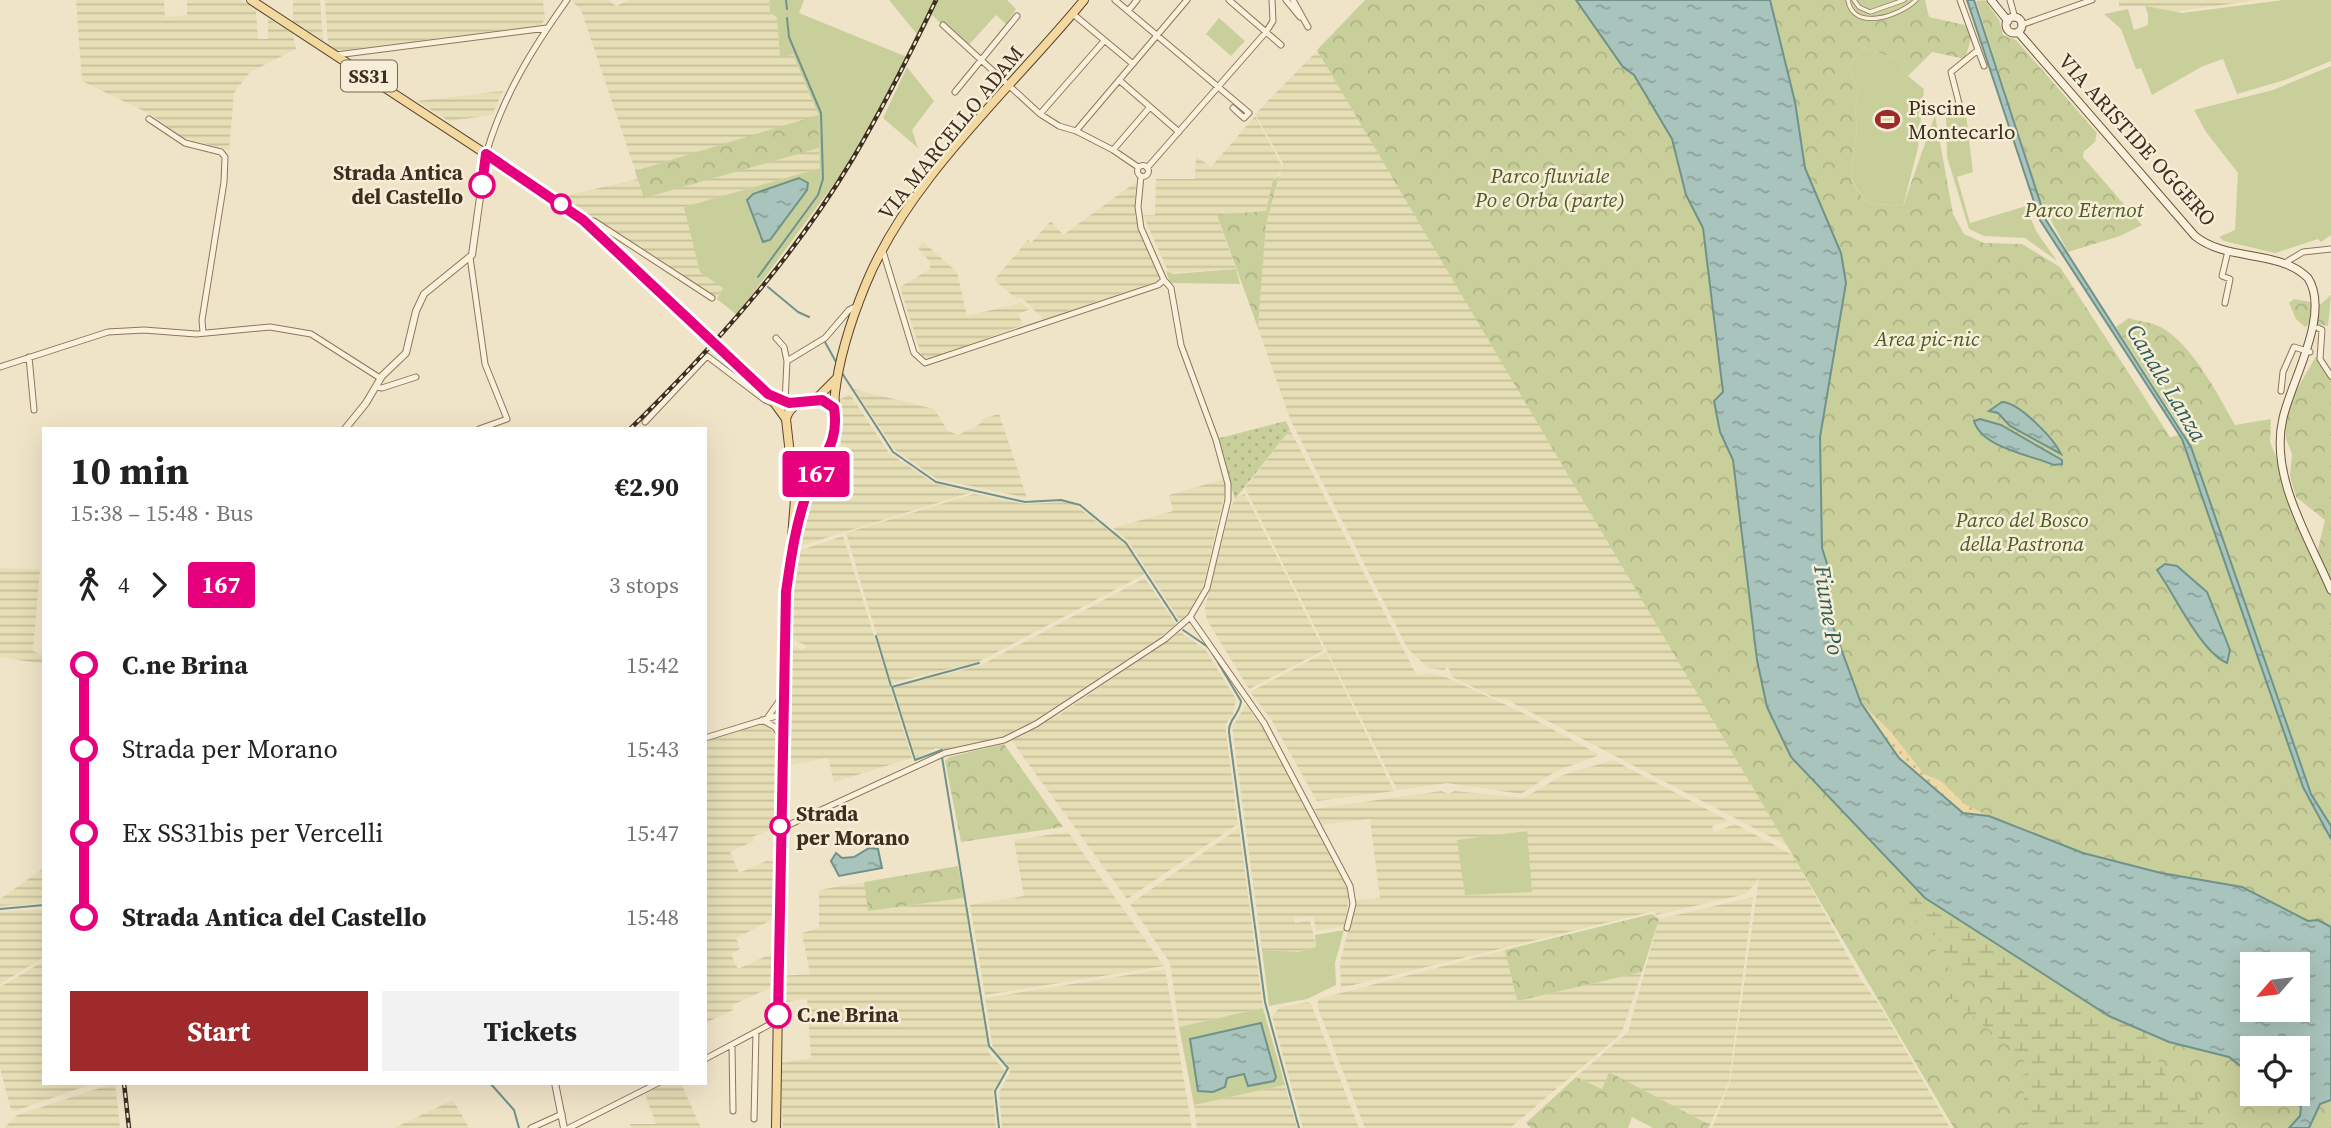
<!DOCTYPE html>
<meta charset="utf-8">
<style>
:root{--surface:#fff;--page:#f2f2f2;--text:#222;--muted:#767676;--accent:#9e2a2b}
body{margin:0;font-family:"Source Serif 4",serif;background:var(--page);color:var(--text);height:100vh;display:flex;flex-direction:column;font-size:26px;white-space:nowrap}
*{box-sizing:border-box;margin:0}
p{font-size:23px;color:var(--muted)}
.icon{flex:none;width:38px;height:38px;fill:none;stroke:currentColor;stroke-width:2;stroke-linecap:round;stroke-linejoin:round}
.map{position:relative;flex:1;overflow:hidden}
.side{position:absolute;left:42px;top:427px;width:665px;height:658px;display:flex;flex-direction:column;background:var(--surface);border-radius:0px;box-shadow:0 7px 28px #0002}
.side>*{flex:none}
.badge{padding:0 14px;border-radius:5px;font-size:24px;line-height:46px}
.needle{width:46px;rotate:242deg}
.fabs{position:absolute;left:2240px;top:952px;display:grid;gap:14px}
.fabs a{display:grid;place-items:center;width:70px;height:70px;border-radius:0px;background:var(--surface);box-shadow:0 7px 28px #0002;font-size:35px}
.map>.badge{position:absolute;translate:-50% -50%;box-shadow:0 0 0 4px #fff}
.legs{display:flex;align-items:center;gap:10px;height:77px;padding:0 28px;font-size:23px}
.legs p{margin-inline-start:auto}
.headline{display:flex;align-items:center;justify-content:space-between;height:119px;padding:0 28px}
h1{font-size:38px;font-weight:700;line-height:52px}
.primary-button{display:flex;gap:14px;margin-top:auto;padding:14px 28px}
.primary-button a{flex:1;height:80px;border-radius:0px;background:var(--accent);color:#fff;font-size:28px;font-weight:700;line-height:80px;text-align:center}
.primary-button a+a{background:var(--page);color:var(--text)}
ul{padding:0 28px;list-style:none}
li{display:flex;align-items:center;gap:24px;height:84px;font-size:26px}
li i{display:grid;place-items:center;width:10px;height:100%;margin:0 9px;background:currentColor}
li i::after{content:'';width:18px;height:18px;margin:-9px;border:5px solid;border-radius:50%;background:var(--surface)}
li p{margin-inline-start:auto}
li:first-child i{background:linear-gradient(#0000 50%,currentColor 0)}
li:last-child i{background:linear-gradient(currentColor 50%,#0000 0)}
.map>svg:first-child{display:block}
.farmland{fill:url(#farmland-rules)}
.grass{fill:#c9cf9b}
.forest{fill:url(#forest-crowns);fill-rule:evenodd}
.wetland{fill:url(#wetland-marsh)}
.sand{fill:url(#sand-dots)}
.garden{fill:url(#garden-dots)}
.water{fill:url(#water-ripples);stroke:#6f938a;stroke-width:2;fill-rule:evenodd}
.lines{fill:none;stroke-linecap:round;stroke-linejoin:round}
.stream{stroke:#6f938a;stroke-width:2}
.pedestrian-casing{stroke:#8d765c;stroke-width:5}
.minor-casing{stroke:#8d765c;stroke-width:7}
.tertiary-casing{stroke:#8d765c;stroke-width:8}
.secondary-casing{stroke:#6f573f;stroke-width:9}
.primary-casing{stroke:#5b4430;stroke-width:10}
.pedestrian{stroke:#faf1dc;stroke-width:3.5}
.minor{stroke:#faf1dc;stroke-width:5}
.tertiary{stroke:#faf1dc;stroke-width:6}
.secondary{stroke:#faf1dc;stroke-width:7}
.primary{stroke:#f3d9a0;stroke-width:8}
.rail-casing{stroke:#3d2e20;stroke-width:4.5}
.rail{stroke:#f7eed8;stroke-width:2;stroke-dasharray:5;stroke-linecap:butt}
.primary-bridge-casing{stroke:#5b4430;stroke-width:10;stroke-linecap:butt}
.primary-bridge{stroke:#f3d9a0;stroke-width:8}
.line-1-casing{stroke:#fff;stroke-width:16}
.line-1{stroke:#e6007e;stroke-width:10}
.stop-1-dot{fill:#fff;stroke:#e6007e;stroke-width:3.5}
.labels{text-anchor:middle;stroke-width:5;stroke-linejoin:round;paint-order:stroke}
.shield{fill:#f7eed8;stroke:#756857;stroke-width:2}
.shield-label{font-size:19px;font-weight:bold;fill:#3d2e20}
.poi-label{font-size:21px;fill:#3d2e20;stroke:#f7eed8;text-anchor:start}
.street-label{font-size:21px;fill:#3d2e20;stroke:#f7eed8}
.stop-label{font-size:21px;font-weight:bold;fill:#3d2e20;stroke:#f7eed8;text-anchor:start}
.park-label{font-size:21px;font-style:italic;fill:#4d5a26;stroke:#f7eed8}
.water-label{font-size:23px;font-style:italic;fill:#2f5d5a;stroke:#f7eed8}
</style>
<div class="map">
<svg width="2331" height="1128" viewBox="0 0 2331 1128">
<defs>
<pattern id="farmland-rules" width="6" height="5" patternUnits="userSpaceOnUse" patternTransform="scale(1.75)"><rect width="6" height="5" fill="#e6deb5"/><path d="M0 2.5h6" fill="none" stroke="#c6bf9b"/></pattern>
<pattern id="forest-crowns" width="20" height="18" patternUnits="userSpaceOnUse" patternTransform="scale(1.75)"><rect width="20" height="18" fill="#c9cf9b"/><path d="M2 6a3 3 0 1 1 6 0M12 15a3 3 0 1 1 6 0" fill="none" stroke="#aeb285"/></pattern>
<pattern id="wetland-marsh" width="20" height="14" patternUnits="userSpaceOnUse" patternTransform="scale(1.75)"><rect width="20" height="14" fill="#c9cf9b"/><path d="M1 5h8M5 5V1M11 12h8M15 12V8" fill="none" stroke="#aeb285"/></pattern>
<pattern id="sand-dots" width="8" height="8" patternUnits="userSpaceOnUse" patternTransform="scale(1.75)"><rect width="8" height="8" fill="#ecd9a5"/><path d="M2 2h.1M6 6h.1" fill="none" stroke="#cbbb8e" stroke-width="1.8" stroke-linecap="round"/></pattern>
<pattern id="garden-dots" width="8" height="8" patternUnits="userSpaceOnUse" patternTransform="scale(1.75)"><rect width="8" height="8" fill="#c9cf9b"/><path d="M2 2h.1M6 6h.1" fill="none" stroke="#aeb285" stroke-width="1.8" stroke-linecap="round"/></pattern>
<pattern id="water-ripples" width="26" height="14" patternUnits="userSpaceOnUse" patternTransform="scale(1.75)"><rect width="26" height="14" fill="#a9c4bc"/><path d="M2 4q2-2 4 0t4 0M15 11q2-2 4 0t4 0" fill="none" stroke="#8ba098"/></pattern>
</defs>
<rect width="100%" height="100%" fill="#f0e4c8"/>
<path class="farmland" d="M76 0H164L165 17 187 15V0H241L256 10 258 39H268V18L293 34 296 49 250 72 234 93 229 150 181 137 152 115 82 81Z
M293 0H320L323 40 293 22Z
M325 0H543L545 19 541 25 337 51 328 45Z
M571 0H608L616 6 629 0H769L770 12 777 18 780 57 793 54 818 115 820 168 684 207 723 288 717 299 593 217H581L555 198 638 179 581 10Z
M2119 0H2257L2173 12 2143 6 2119 7Z
M1319 49 1597 520 1787 845 1505 699 1493 697 1452 677 1448 666 1444 670 1428 668 1408 649 1291 421 1258 328 1266 224 1283 163 1255 114Z
M503 91 492 115 449 121 417 101Z
M1255 116 1281 164V170L1273 180 1266 211 1217 216 1236 269 1169 273 1143 215H1155L1156 179H1195L1196 156 1211 167Z
M1136 182 1135 217 1160 274 1158 281 1043 319 1022 298 1017 299 994 280 1028 240 1031 243 1051 221 1063 235Z
M923 242 957 272 967 316 1020 303 1030 309 1018 314 1023 325 929 359 922 357 900 287 930 269V262L918 248Z
M854 389 934 409 948 431 958 435 980 424 982 419 999 414 1027 498 937 479 895 450Z
M850 394 889 453 935 484 972 492 800 546 818 480 835 484 845 455 841 443 843 418 839 400Z
M1290 430 1417 676 1428 673 1448 678 1519 711 1598 754 1597 756 1556 771 1521 794 1447 783 1397 790 1245 488Z
M1228 478 1203 587 1190 611 1180 621 1128 541 1113 528 1173 511 1169 495Z
M974 494 1025 504 1071 502 1125 543 1145 574 978 662 891 683 846 533Z
M1245 494 1324 650 1249 689 1207 620 1205 608 1231 506 1237 497Z
M843 536 912 758 834 782 828 758 788 765 790 644 803 650 807 646 789 638 791 595 798 551Z
M0 568 40 569 33 651 44 656V664L0 657Z
M1145 578 1176 624 1161 637 1035 720 1002 737 945 750 936 748 916 758 893 688 981 665Z
M1180 632 1205 649 1236 699 1233 715 1225 725 1238 824 1127 899 1011 740 1062 713Z
M1326 652 1394 791 1317 801 1271 719 1250 692Z
M1246 705 1269 736 1350 893 1344 926 1316 931 1313 916 1294 918 1295 923 1310 920 1316 947 1299 952 1262 950 1232 727Z
M764 724 777 735 775 828 752 837 754 841 730 852 739 873 766 861 776 862 775 918 736 938 740 949 731 954 738 969 775 952 774 986 732 1005 733 1010 705 1023V741Z
M1613 760 1729 821 1712 826 1714 832 1735 824 1793 855 1861 980 1879 1004 1950 1128H1712L1730 1082 1759 878 1746 894 1656 915 1654 911 1341 988 1340 963 1356 900 1380 898 1370 819 1322 825 1314 809 1441 791 1449 794 1454 791 1524 798 1563 775Z
M1239 828 1263 1008 1179 1027 1170 963 1130 904Z
M1068 832 1164 966 985 995 970 905 1024 896 1014 840Z
M44 868V903L0 906V899Z
M864 882 869 911 964 898 989 1053 1005 1071 993 1090 996 1128H783L781 1063 811 1058 807 998 782 1003 781 976 810 974 802 933 819 928V890Z
M1753 897 1729 1082 1710 1125 1609 1072 1603 1089 1576 1077 1628 1032 1659 919Z
M44 909V957L0 984V912Z
M1505 950 1517 1001 1642 972 1621 1034 1510 1128H1365L1318 1008V999Z
M44 961V1083H94L15 1111 11 1110 0 1068V987Z
M1165 969 1192 1128H1002L999 1092 1010 1073 1009 1066 993 1049 985 998Z
M1308 1002 1311 1004 1359 1128H1303L1272 1016 1280 1007Z
M115 1083 120 1128H4L17 1115Z
M665 1083H681L701 1128H631L630 1124H656L645 1094Z
M1285 1085 1297 1128H1197L1194 1105Z
M453 1100 469 1128H394Z"/>
<path class="grass" d="M769 0H804L799 13 907 57 851 161 737 315 717 299 723 288 700 272 684 207 820 168 818 114 793 54 780 58 777 18 770 12Z
M889 0H1007L1016 9 1006 24 996 15 966 48 932 15 920 38Z
M1844 0H1925L1929 17 1852 18Z
M2283 0H2331V61L2285 80 2237 94 2223 59 2203 66 2152 95 2141 68 2136 69 2121 29 2104 14 2128 9 2134 30 2148 25V14L2145 6 2182 13Z
M1219 18 1245 41 1231 56 1206 34Z
M1864 47 1899 60 1908 76 1924 89 1918 148 1903 206 1866 203 1851 179 1857 129 1855 110 1858 92 1849 64Z
M2331 66V235L2321 242 2318 239 2275 253 2224 241 2219 237 2235 230 2238 173 2206 132 2194 110 2273 90Z
M907 67 934 101 912 130 918 148 883 118Z
M1946 114H1966L1973 172 1957 177 1970 223 2026 206 2036 231 2057 261 2025 238 1984 236 1969 229 1947 157Z
M1236 269 1240 284 1170 283 1166 271 1173 274Z
M1527 831 1532 892 1465 895 1457 840Z
M1344 930 1335 963 1336 985 1307 999 1269 1006 1262 950 1299 952 1316 947 1315 935Z
M1263 1008 1285 1085 1194 1105 1179 1027Z"/>
<path class="forest" d="M1365 0H1854L1861 18 1879 19 1916 6 1929 17 1965 25 1972 35 1965 59 1932 52 1908 76 1899 60 1864 47 1849 64 1858 92 1855 110 1857 129 1851 180 1866 203 1903 206 1935 115 1953 214 1964 234 1984 243 2022 244 2060 267 2170 437 2185 434 2116 327 2129 318C2138 321 2148 322 2156 325 2190 339 2218 395 2235 425L2271 419 2270 442 2331 592V1128H1954L1317 50ZM2252 964H2298V1010H2252ZM2252 1048H2298V1094H2252Z
M1985 0 1999 20 2003 35 2016 40 2097 133 2095 142 2084 151 2083 157 2142 225 2120 236 2068 252 2040 200 1976 1Z
M818 115 819 148 644 198 635 171Z
M1279 176 1266 224 1258 328 1217 215 1266 211 1273 180Z
M2331 295 2328 326 2313 323 2305 327 2296 319 2289 303 2294 299 2321 304Z
M2316 356 2331 376V584L2317 553 2325 520 2296 497 2290 476 2292 454 2286 439 2285 422 2295 393Z
M1004 744 1063 827 961 842 945 761 949 757Z
M958 866 964 898 868 911 864 882Z
M1652 914 1659 919 1642 972 1517 1001 1505 950Z
M1609 1072 1710 1125 1708 1128H1653L1632 1117 1628 1128H1531L1526 1123 1576 1077 1602 1089Z"/>
<path class="wetland" d="M1909 891 1931 912H1936L1939 907 2109 1016 2144 1031 2172 1088 2197 1090 2204 1120 2210 1128H2024V1094L2017 1077 2028 1073 2022 1057 1945 994 1946 988 1988 1018 1999 1012 1988 990 1949 969 1934 952 1944 943 1896 905Z"/>
<path class="sand" d="M1861 703 1891 732 1924 774 1941 781 1966 805 1989 816 1963 814 1899 758Z"/>
<path class="garden" d="M1286 421 1290 430 1235 499 1216 439Z"/>
<path class="water" d="M1576 0H1770L1795 102 1805 168 1841 253 1846 283 1820 437 1822 548 1829 570 1832 624 1861 703 1899 758 1963 813 1989 816 2083 853 2161 873 2242 887 2308 921 2318 920 2331 927V1100L2320 1104 2309 1128H2289L2300 1116 2301 1107 2283 1094H2298V1048H2252V1075L2229 1057 2169 1042 2109 1016 1925 898 1791 757 1767 707 1757 660 1733 460 1720 432 1714 401 1723 392 1703 228 1686 195 1672 139 1634 75 1623 67ZM2252 964H2298V1010H2252Z
M1967 0H1974L2046 220 2191 447 2311 794 2331 826V839L2303 787 2182 439 2040 220Z
M799 178 808 183 807 190 770 240 763 242 747 200 753 194Z
M2002 402C2019 402 2054 439 2061 454L2010 426 1998 413 1989 411Z
M1980 419 2001 425 2062 460V464L2054 465C2031 455 1982 448 1974 421Z
M2165 564 2177 566 2207 592 2230 650 2227 663C2200 651 2175 595 2157 570Z
M869 848 878 849 882 868 839 876 831 861 836 853 842 858 854 857Z
M1261 1023 1276 1077 1274 1081 1248 1086 1244 1074 1227 1078 1225 1087 1213 1092 1198 1091 1190 1039Z"/>
<g class="lines">
<path class="stream" d="M786 0 787 9
M758 277 818 195 823 179 821 113 789 37 787 18
M768 287 798 312 809 317
M825 342 836 362
M842 373 893 452 936 482 1025 502 1061 500 1080 505 1126 543 1177 621
M1183 630 1208 647
M876 636 891 686
M1213 654 1241 701C1240 714 1228 720 1229 732L1265 1002 1299 1128
M942 750 915 760 892 687 979 663
M942 757 989 1046 1008 1068 995 1091 999 1128
M0 909 44 905
M490 1083 514 1110 519 1128"/>
<defs>
<path id="pedestrian" d="M1848 0C1853 32 1900 16 1916 0
M1854 0 1859 7 1870 12 1904 0"/>
<path id="minor" d="M1115 0 1249 113 1244 118 1233 108
M1229 0 1281 45
M1286 0 1300 17
M1293 0 1308 27
M1960 0 1984 66
M2010 0 2015 18
M1128 11 1137 0
M1073 14 1133 64
M943 25 1040 114 1059 126 1076 131 1113 150 1138 167
M2021 25 2092 0
M336 55 547 28
M1119 80 1179 132
M955 92 1017 16
M1961 111 1951 72 1978 50
M1040 114 1104 41
M149 119 185 143 221 152 225 157 224 182 202 320 203 332
M1076 131 1187 0
M1113 150 1150 107
M486 154C503 96 532 49 567 0
M1137.5 171a5.5 5.5 0 1 1 11 0a5.5 5.5 0 1 1-11 0Z
M1147 168 1266 32 1273 21 1272 0
M583 221H594L712 298
M882 248 914 353 925 363 1158 285 1164 280
M470 257 485 364 507 419 479 429
M2283 264 2303 252 2331 249
M2225 303 2230 279 2222 276 2228 251
M2318 328 2322 330 2320 359 2331 376
M776 338 784 347 787 361
M29 357 34 410
M0 367 108 332 144 330 196 334 270 327 311 334 380 378
M376 387 382 388 416 377
M2281 391 2283 372 2294 347 2310 352
M785 402 787 361 825 338 849 310 859 305
M645 422 707 356 765 400 772 403 782 401
M1190 617 1264 723 1350 886 1353 904 1347 928
M768 717 782 697
M762 720 775 727 782 738
M705 738 783 714
M780 829 945 753 1004 740 1036 724 1165 639 1190 617 1207 588 1228 500V484L1216 440 1181 345 1171 288 1164 280 1141 228 1138 207 1141 176
M732 1045 733 1111
M705 1059 778 1020
M754 1119 756 1032
M531 1128 562 1114
M569 1128 658 1083"/>
<path id="tertiary" d="M345 429 366 403 382 376 406 353 416 311 424 294 472 255 486 154
M555 1083 564 1128"/>
<path id="secondary" d="M1991 0 2008 21
M2006 25a8 8 0 1 1 16 0a8 8 0 1 1-16 0Z
M2018 32 2195 236C2227 262 2279 249 2308 278 2331 314 2292 379 2283 418 2269 476 2309 538 2331 590"/>
<path id="primary" d="M251 0 550 196 611 245 708 337
M719 347 768 394 786 419
M816 399 836 379
M793 464 803 472 813 470C823 463 833 448 836 435 839 422 833 407 835 393 839 359 852 318 865 286 908 179 1011 89 1084 0
M798 528 809 489 820 465
M776 1128 784 640 795 499 786 419C791 399 822 393 834 408"/>
</defs>
<use href="#pedestrian" class="pedestrian-casing"/>
<use href="#minor" class="minor-casing"/>
<use href="#tertiary" class="tertiary-casing"/>
<use href="#secondary" class="secondary-casing"/>
<use href="#primary" class="primary-casing"/>
<use href="#pedestrian" class="pedestrian"/>
<use href="#minor" class="minor"/>
<use href="#tertiary" class="tertiary"/>
<use href="#secondary" class="secondary"/>
<use href="#primary" class="primary"/>
<defs>
<path id="rail" d="M630 429C713 348 792 260 852 160 883 108 910 54 936 0
M124 1083 129 1128"/>
</defs>
<use href="#rail" class="rail-casing"/>
<use href="#rail" class="rail"/>
<defs>
<path id="primary-bridge" d="M708 337 719 347"/>
</defs>
<use href="#primary-bridge" class="primary-bridge-casing"/>
<use href="#primary-bridge" class="primary-bridge"/>
</g>
<g class="lines">
<defs>
<path id="line-1" d="M482 185 486 154 583 220 768 394 789 403 822 400 834 408C840 445 820 458 808 490 796 522 791 557 786 592L778 1015"/>
</defs>
<use href="#line-1" class="line-1-casing"/>
<use href="#line-1" class="line-1"/>
</g>
<defs>
<symbol id="stadium-bare" viewBox="-9 -9 18 18"><path d="M0-5a6.5 5 0 1 0 0 10a6.5 5 0 1 0 0-10ZM-3.5-1.8h7v3.6h-7Z" fill="#9e2a2b" stroke="#f7eed8" stroke-width="2.5" paint-order="stroke"/></symbol>
</defs>
<g fill-rule="evenodd">
<use href="#stadium-bare" x="1870" y="102" width="35" height="35"/>
</g>
<g class="stop-1-dot">
<circle cx="482" cy="185" r="12"/>
<circle cx="561" cy="204" r="9"/>
<circle cx="780" cy="826" r="9"/>
<circle cx="778" cy="1015" r="12"/>
</g>
<g class="labels">
<rect class="shield" x="341" y="60.5" width="56" height="31" rx="5"/>
<g class="shield-label">
<text x="369" y="83">SS31</text>
</g>
<g class="poi-label">
<text x="1908" y="115">Piscine<tspan x="1908" dy="24">Montecarlo</tspan></text>
</g>
<g class="street-label">
<text transform="translate(951 133) rotate(-51)" y="7">VIA MARCELLO ADAM</text>
<text transform="translate(2137 140) rotate(48)" y="7">VIA ARISTIDE OGGERO</text>
</g>
<g class="stop-label">
<text x="463" y="180" text-anchor="end">Strada Antica<tspan x="463" dy="24">del Castello</tspan></text>
<text x="796" y="821">Strada<tspan x="796" dy="24">per Morano</tspan></text>
<text x="797" y="1022">C.ne Brina</text>
</g>
<g class="park-label">
<text x="1550" y="183">Parco fluviale<tspan x="1550" dy="24">Po e Orba (parte)</tspan></text>
<text x="2084" y="217">Parco Eternot</text>
<text x="1927" y="346">Area pic-nic</text>
<text x="2022" y="527">Parco del Bosco<tspan x="2022" dy="24">della Pastrona</tspan></text>
</g>
<g class="water-label">
<text transform="translate(2167 383) rotate(59)" y="8">Canale Lanza</text>
<text transform="translate(1829 610) rotate(81)" y="8">Fiume Po</text>
</g>
</g>
</svg>
<div class="fabs">
<a><svg class="needle" viewBox="-14 -14 28 28"><path d="M0-13l5 13h-10z" fill="#e53935"/><path d="M0 13l5-13h-10z" fill="#767676"/></svg></a>
<a><svg class="icon" aria-label="locate" viewBox="0 0 24 24"><circle cx="12" cy="12" r="6"/><path d="M12 2v4M12 18v4M2 12h4M18 12h4"/></svg></a>
</div>
<b class="badge" style="left:816px;top:474px;background:#e6007e;color:#fff">167</b>
<section class="side">
<div class="headline"><div><h1>10 min</h1><p>15:38 – 15:48 · Bus</p></div><b>€2.90</b></div>
<div class="legs"><svg class="icon" aria-label="walk" viewBox="0 0 24 24"><circle cx="13" cy="4" r="2"/><path d="M13 8l-2 6 4 7M11 14l-3 7M7 12l3-4h3l4 4"/></svg>4<svg class="icon" aria-label="forward" viewBox="0 0 24 24"><path d="M9 5l7 7-7 7"/></svg><b class="badge" style="background:#e6007e;color:#fff">167</b><p>3 stops</p></div>
<ul>
<li><i style="color:#e6007e"></i><b>C.ne Brina</b><p>15:42</p></li>
<li><i style="color:#e6007e"></i><span>Strada per Morano</span><p>15:43</p></li>
<li><i style="color:#e6007e"></i><span>Ex SS31bis per Vercelli</span><p>15:47</p></li>
<li><i style="color:#e6007e"></i><b>Strada Antica del Castello</b><p>15:48</p></li>
</ul>
<div class="primary-button"><a>Start</a><a>Tickets</a></div>
</section>
</div>
